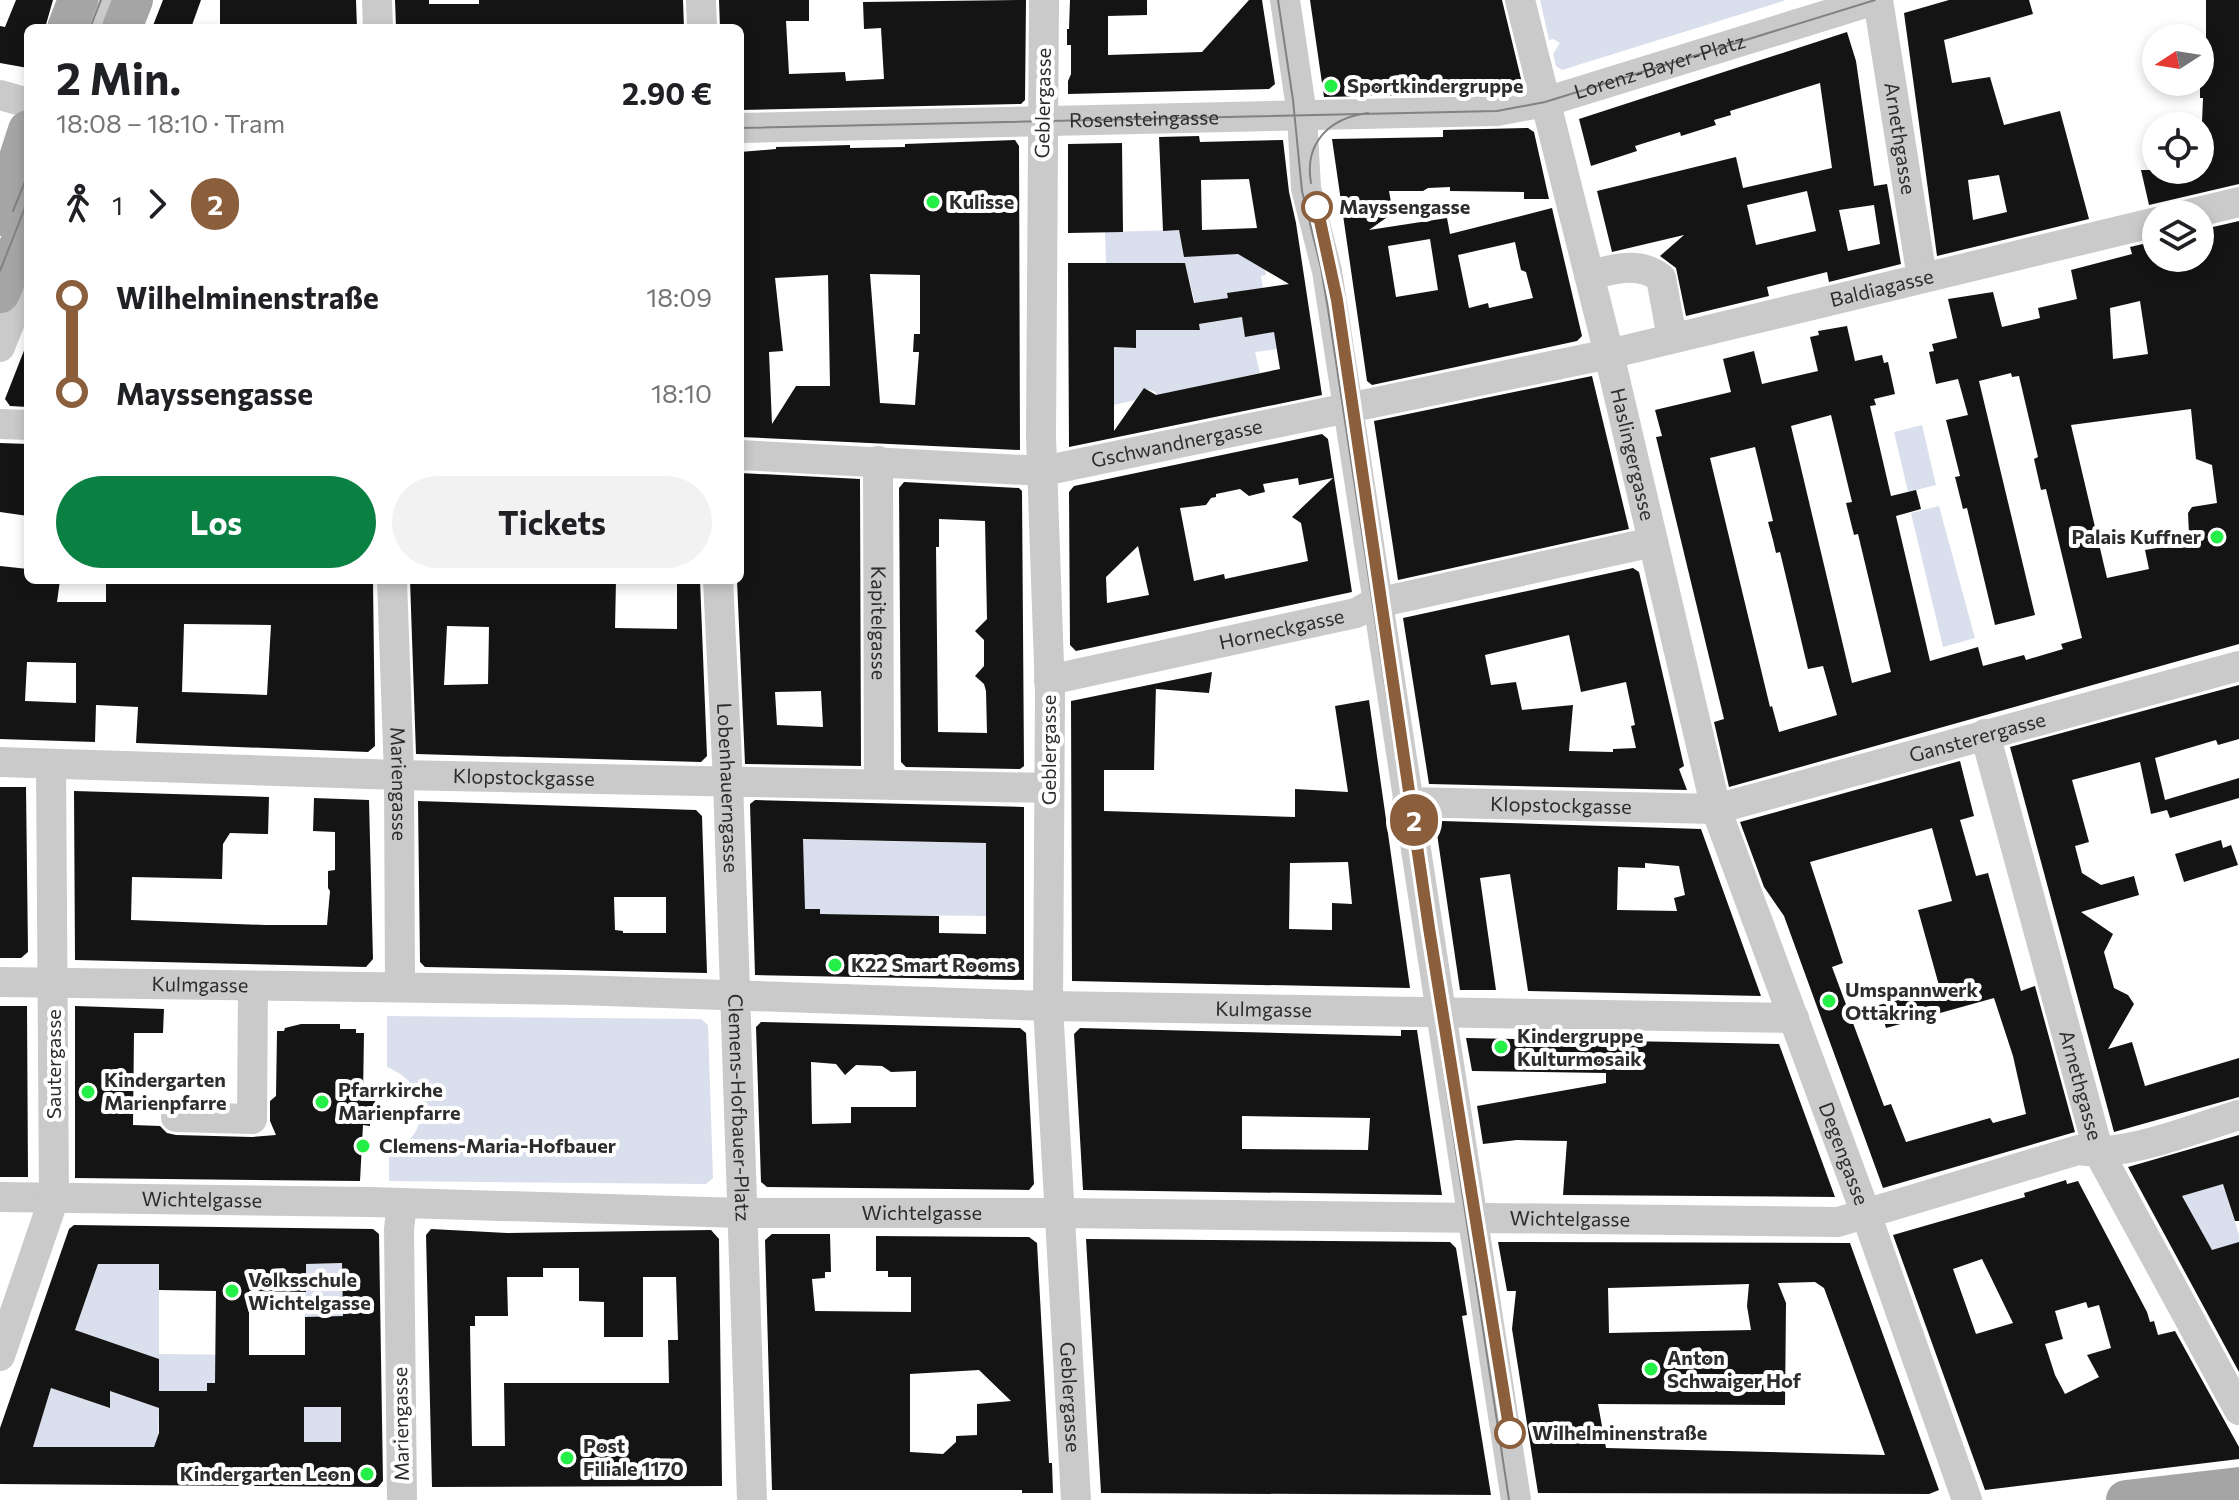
<!DOCTYPE html>
<html lang="de">
<meta charset="utf-8">
<style>
:root{--surface:#fff;--page:#f2f2f2;--text:#202124;--muted:#757577;--accent:#0b8043}
body{margin:0;font-family:Commissioner,sans-serif;background:var(--page);color:var(--text);height:100vh;display:flex;flex-direction:column;font-size:30px;white-space:nowrap}
*{box-sizing:border-box;margin:0}
p{font-size:26px;color:var(--muted)}
.icon{flex:none;width:44px;height:44px;fill:none;stroke:currentColor;stroke-width:2;stroke-linecap:round;stroke-linejoin:round}
.map{position:relative;flex:1;overflow:hidden}
.details{position:absolute;left:24px;top:24px;width:720px;height:560px;display:flex;flex-direction:column;background:var(--surface);border-radius:12px;box-shadow:0 4px 12px #0003}
.details>*{flex:none}
.badge{padding:0 16px;border-radius:26px;font-size:28px;line-height:52px}
.needle{width:52px;rotate:258deg}
.tools{position:absolute;left:2142px;top:24px;display:grid;gap:16px}
.tools a{display:grid;place-items:center;width:72px;height:72px;border-radius:50%;background:var(--surface);box-shadow:0 4px 12px #0003;font-size:40px}
.map>.badge{position:absolute;translate:-50% -50%;box-shadow:0 0 0 4px #fff}
.legs{display:flex;align-items:center;gap:12px;height:88px;padding:0 32px;font-size:26px}
.legs p{margin-inline-start:auto}
.headline{display:flex;align-items:center;justify-content:space-between;height:136px;padding:0 32px}
h1{font-size:44px;font-weight:700;line-height:60px}
.cta{display:flex;gap:16px;margin-top:auto;padding:16px 32px}
.cta a{flex:1;height:92px;border-radius:48px;background:var(--accent);color:#fff;font-size:32px;font-weight:700;line-height:92px;text-align:center}
.cta a+a{background:var(--page);color:var(--text)}
ul{padding:0 32px;list-style:none}
li{display:flex;align-items:center;gap:28px;height:96px;font-size:30px}
li i{display:grid;place-items:center;width:12px;height:100%;margin:0 10px;background:currentColor}
li i::after{content:'';width:20px;height:20px;margin:-10px;border:6px solid;border-radius:50%;background:var(--surface)}
li p{margin-inline-start:auto}
li:first-child i{background:linear-gradient(#0000 50%,currentColor 0)}
li:last-child i{background:linear-gradient(currentColor 50%,#0000 0)}
.map>svg:first-child{display:block}
.green{fill:#d9dfec}
.building{fill:#141414;fill-rule:evenodd}
.lines{fill:none;stroke-linecap:round;stroke-linejoin:round}
.minor{stroke:#cacaca;stroke-width:30}
.major{stroke:#a5a5a5;stroke-width:40}
.tram{stroke:#828282;stroke-width:2}
.line-1-casing{stroke:#fff;stroke-width:18}
.line-1{stroke:#8b5e3c;stroke-width:12}
.poi-dot{fill:#24ef47;stroke:#fff;stroke-width:3}
.stop-1-dot{fill:#fff;stroke:#8b5e3c;stroke-width:4}
.labels{text-anchor:middle;stroke-width:8;stroke-linejoin:round;paint-order:stroke}
.street-label{font-size:20px;fill:#2d2d2d;stroke:#fff}
.poi-label{font-size:20px;font-weight:bold;fill:#2d2d2d;stroke:#fff;text-anchor:start}
.stop-label{font-size:20px;font-weight:bold;fill:#2d2d2d;stroke:#fff;text-anchor:start}
</style>
<div class="map">
<svg width="2239" height="1500" viewBox="0 0 2239 1500">
<rect width="100%" height="100%" fill="#fff"/>
<path class="green" d="M1540 0H1786L1562 70 1556 66 1553 54 1560 43 1553 39 1549 40Z
M1179 230 1182 243 1238 253 1265 267 1266 275 1261 276 1263 288 1228 293V298L1195 303 1185 263H1106L1105 232Z
M1242 317 1246 337 1274 332 1277 349 1255 352 1260 373 1156 396V392L1146 389 1139 395 1140 399 1109 406 1114 379V347L1136 348V330H1200L1199 324Z
M1922 425 1936 485 1908 492 1894 432Z
M1939 506 1975 638 1943 647 1911 513Z
M786 839 986 843V916L820 914 819 909H805Z
M387 1016 701 1019 708 1025 713 1178 706 1184 389 1181V1155C432 1134 433 1086 387 1067Z
M2223 1184 2239 1235V1300L2182 1196Z
M342 1263 343 1316 305 1317 306 1264Z
M98 1264H159V1354L256 1355V1384L207 1391H159L75 1330Z
M51 1388 109 1408 110 1391 159 1408 158 1447H33Z
M304 1401 314 1407H341L346 1442 304 1448Z"/>
<path class="building" d="M16 0H53L45 28H28V68L0 63V26L5 27Z
M163 0H201L191 28H152Z
M220 0H356L357 28H220Z
M395 0H429V4H479V0H683L684 28H396Z
M719 0H809V21H786L789 74 845 72 846 81 884 79 881 28 864 29 863 2 1026 0 1025 100 1021 104 740 110V28H720Z
M1070 0H1147V15L1108 16V55L1202 52 1249 0H1262L1275 84 1269 89 1068 94V81L1071 74V45H1067V29H1069Z
M1310 0H1502L1523 87 1495 93 1324 97Z
M1949 0H2029L2033 14 1944 40 1952 83 1990 77 2004 125 2060 111 2089 219 1937 256 1904 13ZM1999 175 2007 212 1973 220 1968 180Z
M2206 0H2239V184L2149 205 2141 170H2200L2203 98H2200V56H2206Z
M1847 32 1856 61 1874 186 1887 184 1901 264 1829 282 1827 272 1767 287 1769 296 1686 316 1676 268 1660 256 1684 235 1612 252 1597 191 1736 157 1743 188 1832 168 1820 83 1730 111 1731 115 1714 120 1716 125 1681 136 1680 132 1635 146 1637 151 1591 166 1579 119ZM1807 191 1816 231 1756 245 1747 205ZM1874 205 1880 244 1848 251 1839 210Z
M1528 128 1534 132 1549 199H1524V192L1450 191V187L1428 188 1423 191H1389L1393 213 1369 230 1447 218 1450 234 1552 208 1582 336 1577 341 1372 385 1367 381 1332 139 1443 137V130ZM1430 239 1438 290 1396 297 1388 246ZM1515 242 1521 270 1526 272 1533 298 1489 308 1488 303 1469 308 1458 255Z
M1199 136 1200 142 1283 140 1289 192 1296 223 1322 395 1069 447 1068 263H1185L1194 303 1228 298 1227 293 1289 284 1238 254 1184 257 1179 230 1163 231 1159 137ZM1249 179 1257 228 1202 230 1201 180ZM1242 317 1245 337 1274 332 1280 369 1156 395 1144 388 1114 431V347L1136 348V330H1200L1199 324Z
M1015 140 1019 146 1020 450 740 437V152L776 149V147L850 145V148L905 147V144ZM870 274 920 275V334H914L913 352H919L915 405 880 403ZM828 275 830 386H796L772 424 769 352 783 351 775 278Z
M1122 143 1123 232 1068 233V144Z
M2239 221V644L1729 787 1714 722 1724 719 1656 437 1662 436 1655 410 1731 392 1723 359 1754 351 1762 384 1818 371 1810 337 1819 335 1818 331 1847 326 1855 361 1882 355 1884 363 1888 362 1895 394 1874 399 1876 405 1870 406 1891 496 1916 490 1919 501 1921 509 1896 516 1930 661 1978 647 1983 666 2024 655 2026 660 2063 649 2061 644 2082 638 2046 489 2041 490 2034 459 2038 457 2019 376 2012 377 2011 373 1979 381 2035 615 1995 625 1967 508 1963 509 1955 477 1960 476 1946 420 1968 415 1958 379 1936 384 1929 352 1934 351 1932 344 1957 338 1948 299 1993 292 2002 327 2040 318 2038 308 2077 299 2071 270 2132 254 2130 247 2156 241V258H2200V230ZM2140 301 2148 354 2113 359 2110 308ZM2191 409 2196 459 2212 465 2217 503 2192 507 2188 513 2189 534 2162 539 2163 547 2145 550 2149 569 2107 578 2071 425ZM1831 415 1852 502 1846 503 1854 535 1858 534 1891 672 1852 683 1791 426ZM1755 447 1773 521 1768 522 1773 540 1776 553 1780 552 1808 669 1823 666 1837 715 1779 732 1772 706 1770 707 1710 458Z
M27 343 28 407 10 406 5 399Z
M1592 376 1629 529 1398 580 1374 421Z
M1322 434 1328 439 1352 592 1076 651 1070 645 1069 492 1074 486ZM1298 478 1299 485 1333 478 1292 517 1301 523 1308 561 1225 579 1224 574 1194 581 1180 508 1206 505 1211 498 1216 497V494L1240 489 1249 496 1265 492 1263 484ZM1138 546 1149 595 1107 603 1106 577Z
M0 443 28 444V516L0 512Z
M740 473 860 479 861 766 745 764 737 580H740ZM821 691 823 727 777 725 775 692Z
M904 482 1019 488 1022 491 1024 766 1020 769 906 767 901 762 899 488ZM939 519 985 521 987 619 975 631 984 640V666L975 676 984 684 986 691 987 733 938 732 936 547H939Z
M0 566 28 569V580H60L57 602H106V580H373L375 746 368 752 136 743 138 707 96 705 95 742 0 739ZM184 624 271 625 267 695 182 692ZM27 662 76 663V703L25 701Z
M1633 568 1639 572 1684 766 1679 769 1687 790 1429 784 1403 618ZM1569 635 1581 692 1626 682 1635 725 1631 726 1636 748 1613 749V752L1569 751 1573 705 1522 710 1516 682 1491 685 1485 655Z
M410 580H616L615 628 677 629V580H700L707 756 701 762 416 754ZM447 626 489 627 488 684 444 685Z
M1212 672 1209 693 1156 689V684L1154 770H1104V811L1295 817V789L1348 792 1335 706 1369 700 1410 988 1072 981 1071 701ZM1348 862 1352 904 1332 903V930L1289 929 1290 863Z
M2239 685V739L2218 745 2216 740 2155 758 2165 800 2239 778V798L2170 818 2167 810 2151 814 2140 762 2072 780 2089 842 2075 846 2082 873 2101 885 2134 876 2139 895 2081 912 2113 934 2104 952 2114 988 2128 995 2134 1004 2108 1049 2132 1042 2145 1086 2239 1058V1097L2114 1132 2010 747Z
M1960 761 1974 816 1960 820 1976 876 1988 873 2021 991 2035 986 2075 1132 1883 1188 1784 916 1764 887 1740 822ZM1932 828 1952 901 1918 910 1940 989 1879 1005 1886 1028 1994 998 2013 1056 2026 1114 1993 1123 1990 1118 1906 1142 1891 1104 1884 1106 1832 967 1843 963 1810 862Z
M0 787H26L28 952 21 958H0Z
M74 791 269 797 268 834 230 833 223 844 222 879 132 877 131 920 265 925H327L330 891 328 888V871L335 870V832L313 831 314 798 369 800 373 959 366 967 75 960Z
M755 800 1024 807V980L755 975 750 804ZM803 839 986 843V934L939 933V916L820 914V909H805Z
M418 801 696 810 702 816 707 973 425 967 420 962ZM614 897H666V933H623V931L615 930Z
M1441 821 1701 829 1761 996 1528 991 1510 874 1480 878 1496 990H1460L1436 827ZM1645 863 1679 866 1685 895 1674 898 1677 911 1617 910 1618 867 1645 868Z
M2221 840 2223 848 2231 845 2238 865 2184 882 2175 854Z
M0 1006H27L28 1177H0Z
M75 1006 164 1009 163 1033H134L133 1125 160 1126 167 1133 176 1135 252 1137 276 1135 270 1121V1101L276 1096 277 1031H284L285 1028 301 1024H340V1029H356V1033H364L363 1096H370V1099L375 1101V1121L370 1120V1126L363 1125 360 1181 75 1178Z
M761 1022 1020 1028 1026 1033 1034 1184 1029 1190 767 1187 761 1182 756 1027ZM811 1062 836 1064 845 1075 856 1065 882 1066 891 1072 916 1071V1107H851V1123L812 1124Z
M1080 1028 1401 1036V1030H1417L1442 1195 1083 1190 1074 1034ZM1242 1116 1370 1118 1368 1150 1242 1149Z
M1466 1038 1779 1044 1835 1197 1563 1195 1567 1141 1517 1140 1483 1144 1477 1106 1606 1083V1073L1472 1071Z
M2239 1135V1221H2235L2223 1184 2182 1196 2212 1250 2239 1242V1372L2128 1167Z
M2066 1180 2067 1184 2078 1181 2147 1312 2150 1322 2154 1321 2158 1335 2175 1331 2239 1447V1459L1985 1490 1893 1235 2025 1197 2024 1193ZM1982 1259 2013 1323 1976 1334 1953 1269ZM2086 1302 2088 1308 2099 1305 2111 1348 2087 1355 2099 1377 2065 1394 2055 1375 2045 1344 2063 1339 2055 1311Z
M74 1225 373 1229 379 1234 383 1481 378 1487 0 1484V1428L69 1229ZM342 1263 343 1316 305 1317V1355H249V1291L306 1292V1264ZM98 1264H159V1290L216 1291 215 1383H207V1391H159V1359L75 1330ZM51 1388 110 1408V1391L159 1408V1433L154 1447H33ZM304 1407H341V1442H304Z
M431 1229 507 1233 711 1230 719 1239 722 1486 432 1487 426 1235ZM543 1268H579V1301L604 1302V1337H643V1277H676L678 1340H668L669 1383H504L505 1446H472L470 1326H475V1316H508L507 1277H543Z
M772 1234H830L831 1272H825V1278L812 1279 815 1311 911 1312V1277H888V1271H876V1236L1029 1237 1037 1243 1049 1463H1052L1053 1493H1022V1490H772L765 1240ZM979 1370 1011 1401 977 1404V1435L956 1436V1442L943 1454 910 1452V1374Z
M1086 1239 1450 1242 1456 1248 1467 1315 1462 1316 1491 1495 1101 1493Z
M1498 1242 1850 1243 1939 1490 1929 1494 1538 1493 1512 1329 1516 1291H1507ZM1815 1282 1824 1288 1885 1455 1606 1448 1598 1404 1785 1405 1786 1303 1778 1283ZM1749 1284 1747 1306 1751 1330 1609 1333 1608 1288Z"/>
<g class="lines">
<g class="minor">
<path d="M377 0 378 28"/>
<path d="M701 0 702 28"/>
<path id="s1" d="M1044 0 1041 436 1050 694 1048 1006 1076 1500"/>
<path d="M1285 0 1302 115 1306 188 1327 271 1516 1500"/>
<path id="s2" d="M1520 0 1609 354 1716 809 1866 1214 1967 1500"/>
<path id="s3" d="M1878 0 1922 278"/>
<path d="M95 28 106 0"/>
<path d="M0 95 28 103"/>
<path d="M740 128 1497 111 1545 102 1875 0"/>
<path d="M2189 214 2239 202"/>
<path d="M1589 275C1615 269 1639 261 1661 278L1672 338"/>
<path d="M0 347 28 277"/>
<path d="M0 424 28 425"/>
<path id="s4" d="M740 455 1043 471 1609 354 2156 222"/>
<path id="s5" d="M878 461 879 784"/>
<path id="s6" d="M392 580 399 775 400 987"/>
<path id="s7" d="M718 580 728 781 752 1500"/>
<path id="s8" d="M1049 680 1356 613 1372 604 1653 542"/>
<path id="s9" d="M1985 734 2099 1153 2239 1410"/>
<path id="s10" d="M0 762 399 775 1048 788"/>
<path id="s11" d="M1407 802 1716 809 2239 666"/>
<path id="s12" d="M0 982 576 990 1048 1006 1794 1018"/>
<path d="M176 1117 252 1119 253 986"/>
<path id="s13" d="M0 1197 369 1202 742 1213H1061L1838 1222 2078 1150C2125 1158 2192 1129 2239 1115"/>
<path d="M0 1356 54 1198 51 764"/>
<path d="M402 1500 399 1229 402 1204"/>
</g>
<path class="major" d="M67 28 78 0
M122 28 133 0
M0 216 28 130
M0 293 28 223
M2126 1500 2239 1487"/>
<g class="tram">
<path d="M1278 0 1293 100 1302 191 1321 268 1328 309 1509 1500"/>
<path d="M90 28 101 0"/>
<path id="s14" d="M740 128 1497 111 1545 102 1875 0"/>
<path d="M1311 183C1304 143 1329 118 1368 113"/>
<path d="M13 211 28 174"/>
<path d="M0 271 28 200"/>
</g>
</g>
<g class="lines">
<defs>
<path id="line-1" d="M1317 207 1337 300 1429 928 1510 1433"/>
</defs>
<use href="#line-1" class="line-1-casing"/>
<use href="#line-1" class="line-1"/>
</g>
<g class="poi-dot">
<circle cx="1331" cy="86" r="8"/>
<circle cx="933" cy="202" r="8"/>
<circle cx="2217" cy="537" r="8"/>
<circle cx="835" cy="965" r="8"/>
<circle cx="1829" cy="1001" r="8"/>
<circle cx="1501" cy="1047" r="8"/>
<circle cx="88" cy="1092" r="8"/>
<circle cx="322" cy="1102" r="8"/>
<circle cx="363" cy="1146" r="8"/>
<circle cx="232" cy="1291" r="8"/>
<circle cx="1651" cy="1369" r="8"/>
<circle cx="567" cy="1458" r="8"/>
<circle cx="367" cy="1474" r="8"/>
</g>
<g class="stop-1-dot">
<circle cx="1317" cy="207" r="14"/>
<circle cx="1510" cy="1433" r="14"/>
</g>
<g class="labels">
<g class="street-label">
<text dy="7" stroke="none"><textPath href="#s14" startOffset="926">Lorenz-Bayer-Platz</textPath></text>
<text transform="translate(1043 103) rotate(-89)" y="7">Geblergasse</text>
<text dy="7" stroke="none"><textPath href="#s14" startOffset="404">Rosensteingasse</textPath></text>
<text dy="7" stroke="none"><textPath href="#s3" startOffset="140">Arnethgasse</textPath></text>
<text dy="7" stroke="none"><textPath href="#s4" startOffset="1162">Baldiagasse</textPath></text>
<text dy="7" stroke="none"><textPath href="#s4" startOffset="440">Gschwandnergasse</textPath></text>
<text dy="7" stroke="none"><textPath href="#s2" startOffset="468">Haslingergasse</textPath></text>
<text dy="7" stroke="none"><textPath href="#s5" startOffset="162">Kapitelgasse</textPath></text>
<text dy="7" stroke="none"><textPath href="#s8" startOffset="238">Horneckgasse</textPath></text>
<text dy="7" stroke="none"><textPath href="#s11" startOffset="580">Gansterergasse</textPath></text>
<text transform="translate(1049 750) rotate(-90)" y="7">Geblergasse</text>
<text dy="7" stroke="none"><textPath href="#s10" startOffset="524">Klopstockgasse</textPath></text>
<text dy="7" stroke="none"><textPath href="#s6" startOffset="204">Mariengasse</textPath></text>
<text dy="7" stroke="none"><textPath href="#s7" startOffset="208">Lobenhauerngasse</textPath></text>
<text dy="7" stroke="none"><textPath href="#s11" startOffset="154">Klopstockgasse</textPath></text>
<text dy="7" stroke="none"><textPath href="#s12" startOffset="200">Kulmgasse</textPath></text>
<text dy="7" stroke="none"><textPath href="#s12" startOffset="1264">Kulmgasse</textPath></text>
<text transform="translate(54 1064) rotate(-90)" y="7">Sautergasse</text>
<text dy="7" stroke="none"><textPath href="#s9" startOffset="364">Arnethgasse</textPath></text>
<text dy="7" stroke="none"><textPath href="#s7" startOffset="528">Clemens-Hofbauer-Platz</textPath></text>
<text dy="7" stroke="none"><textPath href="#s2" startOffset="1200">Degengasse</textPath></text>
<text dy="7" stroke="none"><textPath href="#s13" startOffset="202">Wichtelgasse</textPath></text>
<text dy="7" stroke="none"><textPath href="#s13" startOffset="922">Wichtelgasse</textPath></text>
<text dy="7" stroke="none"><textPath href="#s13" startOffset="1570">Wichtelgasse</textPath></text>
<text dy="7" stroke="none"><textPath href="#s1" startOffset="1398">Geblergasse</textPath></text>
<text transform="translate(401 1424) rotate(-91)" y="7">Mariengasse</text>
</g>
<g class="poi-label">
<text x="1347" y="93">Sportkindergruppe</text>
<text x="949" y="209">Kulisse</text>
<text x="2201" y="544" text-anchor="end">Palais Kuffner</text>
<text x="851" y="972">K22 Smart Rooms</text>
<text x="1845" y="997">Umspannwerk<tspan x="1845" dy="23">Ottakring</tspan></text>
<text x="1517" y="1043">Kindergruppe<tspan x="1517" dy="23">Kulturmosaik</tspan></text>
<text x="104" y="1087">Kindergarten<tspan x="104" dy="23">Marienpfarre</tspan></text>
<text x="338" y="1097">Pfarrkirche<tspan x="338" dy="23">Marienpfarre</tspan></text>
<text x="379" y="1153">Clemens-Maria-Hofbauer</text>
<text x="248" y="1287">Volksschule<tspan x="248" dy="23">Wichtelgasse</tspan></text>
<text x="1667" y="1365">Anton<tspan x="1667" dy="23">Schwaiger Hof</tspan></text>
<text x="583" y="1453">Post<tspan x="583" dy="23">Filiale 1170</tspan></text>
<text x="351" y="1481" text-anchor="end">Kindergarten Leon</text>
</g>
<g class="stop-label">
<text x="1339" y="214">Mayssengasse</text>
<text x="1532" y="1440">Wilhelminenstraße</text>
</g>
</g>
</svg>
<div class="tools">
<a><svg class="needle" viewBox="-14 -14 28 28"><path d="M0-13l5 13h-10z" fill="#e53935"/><path d="M0 13l5-13h-10z" fill="#757577"/></svg></a>
<a><svg class="icon" aria-label="locate" viewBox="0 0 24 24"><circle cx="12" cy="12" r="6"/><path d="M12 2v4M12 18v4M2 12h4M18 12h4"/></svg></a>
<a><svg class="icon" aria-label="layers" viewBox="0 0 24 24"><path d="M12 4l9 5-9 5-9-5zM3 14l9 5 9-5"/></svg></a>
</div>
<b class="badge" style="left:1414px;top:820px;background:#8b5e3c;color:#fff">2</b>
<section class="details">
<div class="headline"><div><h1>2 Min.</h1><p>18:08 – 18:10 · Tram</p></div><b>2.90 €</b></div>
<div class="legs"><svg class="icon" aria-label="walk" viewBox="0 0 24 24"><circle cx="13" cy="4" r="2"/><path d="M13 8l-2 6 4 7M11 14l-3 7M7 12l3-4h3l4 4"/></svg>1<svg class="icon" aria-label="forward" viewBox="0 0 24 24"><path d="M9 5l7 7-7 7"/></svg><b class="badge" style="background:#8b5e3c;color:#fff">2</b></div>
<ul>
<li><i style="color:#8b5e3c"></i><b>Wilhelminenstraße</b><p>18:09</p></li>
<li><i style="color:#8b5e3c"></i><b>Mayssengasse</b><p>18:10</p></li>
</ul>
<div class="cta"><a>Los</a><a>Tickets</a></div>
</section>
</div>
